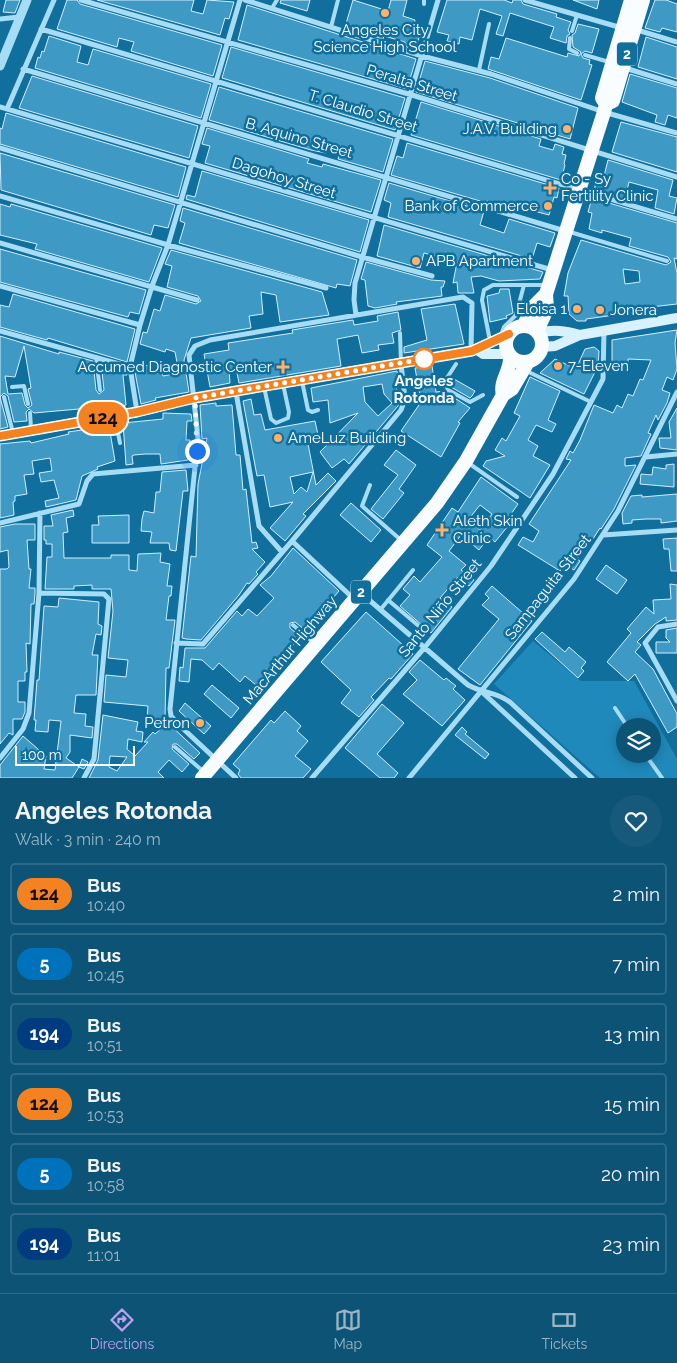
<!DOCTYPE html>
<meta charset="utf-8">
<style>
:root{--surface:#0d5376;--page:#16597b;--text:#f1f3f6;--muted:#9ab6c5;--line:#2d6988;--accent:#bca0f2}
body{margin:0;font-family:Raleway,sans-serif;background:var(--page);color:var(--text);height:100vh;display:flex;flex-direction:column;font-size:19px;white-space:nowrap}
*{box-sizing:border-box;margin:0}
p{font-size:16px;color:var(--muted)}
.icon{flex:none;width:28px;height:28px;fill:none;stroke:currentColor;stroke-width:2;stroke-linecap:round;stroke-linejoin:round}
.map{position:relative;height:778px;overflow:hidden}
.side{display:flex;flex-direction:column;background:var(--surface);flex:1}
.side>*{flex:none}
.badge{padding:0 10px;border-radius:16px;font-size:18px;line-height:32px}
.tools{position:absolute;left:616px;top:718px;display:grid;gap:10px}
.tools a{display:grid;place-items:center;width:45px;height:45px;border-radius:50%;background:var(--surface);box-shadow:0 2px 12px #0003;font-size:25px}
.scale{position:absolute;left:15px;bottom:12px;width:120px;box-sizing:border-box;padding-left:5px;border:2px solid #fff;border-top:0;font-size:14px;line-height:18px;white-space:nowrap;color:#fff;-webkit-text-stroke:4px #116f9d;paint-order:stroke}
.you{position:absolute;width:25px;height:25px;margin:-12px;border:4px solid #fff;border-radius:50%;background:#1a73e8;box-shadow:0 0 0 8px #1a73e833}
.map>.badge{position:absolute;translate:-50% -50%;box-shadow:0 0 0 2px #fff}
.round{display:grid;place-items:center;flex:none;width:52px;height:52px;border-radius:26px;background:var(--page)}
.head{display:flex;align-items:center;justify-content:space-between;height:85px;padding:0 15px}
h1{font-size:24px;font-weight:700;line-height:38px}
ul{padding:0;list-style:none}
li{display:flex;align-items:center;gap:15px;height:62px;margin:0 10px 8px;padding:0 5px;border:2px solid var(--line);border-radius:5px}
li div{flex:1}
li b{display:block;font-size:19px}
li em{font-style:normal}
li .badge{min-width:55px;font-weight:700;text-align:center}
.tab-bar{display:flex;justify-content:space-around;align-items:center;height:70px;border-top:1px solid var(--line);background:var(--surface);font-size:14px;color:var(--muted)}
.tab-bar a{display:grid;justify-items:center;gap:2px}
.tab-bar .selected{color:var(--accent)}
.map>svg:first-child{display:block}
.green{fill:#2089bb;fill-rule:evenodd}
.building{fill:#3e9ac5;stroke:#cfeffe;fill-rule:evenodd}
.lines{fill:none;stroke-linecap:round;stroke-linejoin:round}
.service{stroke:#a7dcf5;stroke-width:4}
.minor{stroke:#a7dcf5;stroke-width:5}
.tertiary{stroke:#a7dcf5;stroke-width:9}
.secondary{stroke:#d7f1fd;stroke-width:10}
.trunk{stroke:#fafdff;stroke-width:14}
.line-casing{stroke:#fff;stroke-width:11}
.line{stroke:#f58220;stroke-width:8}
.walk{stroke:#fff;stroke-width:5;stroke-dasharray:0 9}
.poi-dot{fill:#ffb16a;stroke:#116f9d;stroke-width:2}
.stop-dot{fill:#fff;stroke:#f58220;stroke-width:2.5}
.labels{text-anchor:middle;stroke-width:5;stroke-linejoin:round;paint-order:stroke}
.shield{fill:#116f9d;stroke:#b8d4e2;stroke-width:1}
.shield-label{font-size:14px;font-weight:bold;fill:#fff}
.poi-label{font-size:15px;fill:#fff;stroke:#116f9d;text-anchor:start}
.street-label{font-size:15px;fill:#fff;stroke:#116f9d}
.stop-label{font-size:15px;font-weight:bold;fill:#fff;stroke:#116f9d}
</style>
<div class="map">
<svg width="677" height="778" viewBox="0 0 677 778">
<rect width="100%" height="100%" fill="#116f9d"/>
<path class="green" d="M533 641 581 681H634L677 759V778H600L494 684ZM625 726H652V754H625Z"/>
<path class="building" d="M6 0H20L15 13 3 12Z
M67 0H77L80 4 222 45 213 76 131 51 134 42 119 38 117 47 57 29Z
M97 0H194L191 11 203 14 207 0 234 2 229 19 225 18 220 35Z
M281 0H310L307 11 280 3Z
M353 0 388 11 391 0H407L403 16 415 20 414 25 422 28 417 44 415 43 413 49 404 46 405 42 384 36 383 39 345 27Z
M447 0H504L512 3 513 0H521L523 4 557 14 556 17 571 22 568 30 570 34 567 36 566 43 550 38 554 27 510 13 503 36 496 34 502 16 480 9 472 40 460 37 459 44 447 41 449 35 437 32Z
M573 0H599L597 9Z
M655 0H666L677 4V32L662 28 660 32 645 28Z
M247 5 416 59 407 89 238 40Z
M578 24 599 29 592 53 585 51 581 54 583 58 590 60 589 64 592 65 581 100 488 69 491 57 499 59 506 38 567 57 568 53 579 56 581 52 573 47 572 35 575 33Z
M49 36 81 46 77 62 88 65 93 49 211 84 201 118 35 68 38 57 40 58 42 51 44 52Z
M646 37 677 47V79L638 67Z
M231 47 405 98 395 130 222 78Z
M425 61 490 78 578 108 570 139 416 92Z
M630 74 677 88V118L668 115 665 125 655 122 657 115 622 102Z
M32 76 198 126 189 158 19 108Z
M219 87 393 139 383 172 338 159 340 152 328 148 326 153 311 150 209 120Z
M421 102 541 139 539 146 553 150 555 144 564 147 562 154 566 155 564 164 565 165 561 180 411 135Z
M6 113 186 167 178 197 0 144V128L2 129Z
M621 122 677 137V172L612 152Z
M207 128 309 159 307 163 322 167 323 164 381 180 371 212 205 163 210 146 202 144Z
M407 143 559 188 557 198 554 197 549 215 511 205 510 208 487 201V203L391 175 397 156 403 158Z
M0 153 175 205 168 228 154 225 151 235 1 190Z
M608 160 673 180 669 196 677 198 674 214 655 208 658 190 629 182 625 199 594 190 598 174 604 176Z
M202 171 369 220 360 252 186 199 187 195 195 197Z
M389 183 484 211 480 225 504 233 509 219 555 233 550 247 537 243 532 259 388 217 391 203 384 200Z
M592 198 677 223V259L674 258 677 273V304L615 311V315L586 319V321H577L569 314 568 296H564L568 273 581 240 666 265 671 262 668 257 629 246 631 238 602 230V233L589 229 592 213 588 212ZM623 269 639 271 640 282 625 284Z
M0 204 10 207 11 204 162 248 149 282 35 249 37 244 0 235Z
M183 208 357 260 350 286 337 284 336 288 179 243 185 223 180 221Z
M384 225 543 272 540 279 499 281 481 276 471 277 474 293H458L457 282 453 283 457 262 424 253 420 268 377 256Z
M0 249 146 290 139 314 130 312 128 317 0 282Z
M171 250 322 292 329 315 280 322 276 295 261 292 263 314 249 316 251 328 191 338 184 360 189 392 155 398 156 400 141 404 134 367 151 365 152 373H162L163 376 179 373 175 352 166 349 165 352 140 344 143 332 147 333 154 309 160 311 165 295 196 304 201 301 198 296 167 287 172 266 165 264Z
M366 262 431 280 445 281 443 287H441L442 296 396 302 397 304 375 308 368 306 365 280 361 279Z
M500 289H509L513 313 506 316 507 318 490 322 487 296 499 293Z
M13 294 135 329 127 362 48 338 47 340 0 327V305L9 307Z
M455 304 464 344 404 353V347L427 340 421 309Z
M398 312 401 330 392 333 394 343 378 345 379 350 362 353 358 335 337 339 341 366 239 383 236 368 229 369 230 383 210 387 204 354 229 350 228 343 293 333 292 330 353 320 354 325 378 321 377 316Z
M677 330 675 343 677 369 673 380 667 377 662 390 670 393 667 403 658 420 656 415 648 433 651 434 641 456 625 458V466L636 465 614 509 601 529 600 528 591 542 589 540 577 559 580 561 574 570 564 564 560 571 518 545 523 537 533 542 539 531 529 524 571 460 566 459 570 451 573 453 580 440 594 405 613 413 617 405 622 408 628 394 633 396 640 379 643 380 651 360 628 359V368L612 367V340Z
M0 336 59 354V352L93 361 96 390 99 394 104 390 101 363 126 370 127 375H123L126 405 92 413 90 408 34 413 29 409 26 412 27 421 14 422 8 396 4 393 0 397 8 427 0 429ZM24 346 31 388 28 389 32 405 28 408 25 405 22 393 8 394 5 376 15 377Z
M594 347 599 351 598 366 584 394 540 373 555 359 576 369 585 349Z
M432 366 436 392 444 391 470 408 458 422 460 423 441 457 401 431 421 402 415 368Z
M397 371 399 383 394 384 400 395 398 406 349 464 344 459 332 468 320 452 358 413 330 423 328 400 313 402 311 388ZM382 384 384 394 392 403 378 416 365 402 363 387Z
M530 377 560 391 548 420 556 424 552 432 536 425 528 440 538 446 533 456 550 465 530 498 483 466 486 461 505 456 495 450 502 438 506 441 520 416 514 413Z
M454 379 475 391 472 396 470 398 451 387Z
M251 399 254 415 261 414 265 430 315 421 318 435 308 437 306 434 316 485 328 473 336 481 303 514 306 516 285 541 270 528 293 502 270 507 264 475 257 476 243 401ZM313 472 307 492 301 487 294 494 290 477Z
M216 403V406L232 405 236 455H240L243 490 246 489 252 543 256 542 258 548 252 549 265 562 256 572 258 574 249 584 247 583 239 595 201 640 186 639 182 638 191 556 196 557 198 484 207 438 202 439 200 405Z
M677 408V450L660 448 659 438H671L669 422Z
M163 413 191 414 192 421H187L186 440H190L188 460 161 464 160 454H145L134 455 132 456 133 464 126 465 123 423 163 419Z
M109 426 115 461 97 467 98 469 82 476 76 500 46 507 45 501 59 498 54 480 41 482 39 473 52 471 50 458 32 461 34 474 24 475 27 494 15 496V501L13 502 14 515 0 518V444L30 441 31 443 69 434 68 432Z
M396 450 416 465 399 489 404 493 383 519 371 509 398 475 384 465Z
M674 464V487L640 484 641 474 652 475 653 467 666 469V465Z
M186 470 188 491H183L176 551 170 550 169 543H150L152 532 141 531 142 519 144 511 154 513 156 492H160L162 472Z
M481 477 518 504 509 517 515 522 511 528 508 526 495 542 489 537 479 550 461 535 449 551 466 565 461 570 474 580 469 586 458 577 440 598 452 607 431 633 400 606 410 595 403 589 414 576 420 582 442 557 427 545 452 508 458 512ZM480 505 492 514 480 530 468 520Z
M677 494V521L661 523V519H646L632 520V523L623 524 622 513 631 496 642 495V497Z
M351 503 381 530 371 542 340 515Z
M73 510 74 516 66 518 68 532 63 533 64 558H111V555H129V570L137 571 138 554 161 553 160 562 170 564 167 586H172L171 596H169L166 620H175L169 668H166L165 720 147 719 148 706 104 702 106 675 126 677 128 660 108 658 113 611 111 589H92V585L74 586V589H45L47 557H52V544H46V540H44V526H53L51 515Z
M129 515V543H92V525H99L98 516Z
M15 524H35V540H27L29 569H31L29 588H35V593L34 604H31L30 644 26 643 27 672H25V681H18V702H25V712L22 719H13V735L9 733 0 744V569H7L9 567 8 550 0 552V527Z
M677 538V571H671L669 549H664L663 539Z
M293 548 339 591 305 630 295 622 290 623V628L301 637 256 685 245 676 240 682 219 663 213 670 202 660 191 659 189 682 179 681 180 667 183 668 185 648H205L237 611 242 616 248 609 257 616 274 598 260 585 271 576Z
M606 565 627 580 617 594 596 579Z
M670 584 677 585V620L666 621V617L655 624 637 642 641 645 635 652 653 669 677 714V727L668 733 635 674 628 681 607 662 631 633 627 629 646 607 654 614 653 600 671 599Z
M492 586 532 621 480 685 458 669 499 619 482 605 489 598 485 594Z
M59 598 99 602 98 624 102 626 101 635 96 634 92 655H98L96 695H76L74 713 86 714 85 726 93 727 92 738 70 735V752L66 758 79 767 82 759 88 762 84 769 79 767 72 778H0V765L23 736 46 756 44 769 55 770 61 721 49 720 48 732 35 731 36 720H34L37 680H39L44 606 58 607Z
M366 612 413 654 391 679 389 678 371 697 374 700 359 717 341 703 351 690 321 662Z
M677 628V653H656V642H670L666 638V630Z
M542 632 565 652 569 647 586 662 581 668 584 671 578 678 535 639Z
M420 660 444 680 446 678 456 686 453 689 465 700 442 726 403 694 417 680 409 672Z
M212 685 239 708 231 718 204 694Z
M185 703 211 726 204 734 179 711Z
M382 704 404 723 377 754 398 773 394 778H380L345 748Z
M285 711 301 726 297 731 308 741 295 756 311 769 303 778H241L238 774 240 770 233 764 271 720 274 723Z
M103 715 138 722 136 731 143 732 142 742 128 739 127 749 135 756 148 742H144L153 732 155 734 168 723 200 753 194 759 177 744H173L172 749 189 764 182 772 169 760 158 772 164 778H89L98 760ZM110 756 127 757 117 771 109 767Z
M462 727 467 732 465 734 489 754 485 759 455 735Z"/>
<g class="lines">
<path class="service" d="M424 4V0
M272 8 277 0
M331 27 338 0
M572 31 577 15
M570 38 569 49 577 53
M585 55 609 62
M479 70 489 24
M570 232 667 261
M400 333 401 363
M501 335 504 327 516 315 524 285H545
M490 341 482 300 484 290 493 285H524
M96 357 100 390
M456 364 445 381 448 390 470 402 483 395
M512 364 591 402
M302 381 308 410 312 412 318 410
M12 387 24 386 28 404
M264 387 271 419 276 423 288 418 289 412 283 384
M4 397 13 433
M30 413 31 428
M115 418 120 443
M467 462 517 497
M370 485 362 506 402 541
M388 600 420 627
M381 609 413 570
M293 625 313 642
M615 708 627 726
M175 747 204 772
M645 754 662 778"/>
<path class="minor" d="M81 0 412 95 677 177
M245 0 422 56 491 74 604 112 677 133
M525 0 622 28
M0 19 19 17
M41 29 677 219
M634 29 677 42
M625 68 677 84
M23 69 565 231
M0 107 552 270
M7 109 54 0
M0 148 362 257 432 276
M0 196 168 245 326 288
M0 243 197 300
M0 286 140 325
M356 315 354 300 355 283 438 0
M0 331 130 367
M236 392 259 526 282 552
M137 412 130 367 140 325 152 286 168 245 240 0
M646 457 677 454
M0 523 79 504 87 481 93 474 196 465
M603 535 677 530
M292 541 354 599
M39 593 104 594 109 599 94 759 84 778
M361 593 468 685C482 693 497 692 510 702L592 778
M677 624 658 627 645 643 677 701
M176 643 203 644 292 541 401 410 405 399 401 364
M482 692 575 778
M0 758 23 729 29 713 39 593 40 513
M236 778 177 723 171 716 170 709 198 438 189 355 195 346 210 340 463 297 472 303 471 350
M312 778 425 647 491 566 553 474 603 379 604 330
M409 778 574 579 618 511 677 392"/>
<path class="tertiary" d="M0 66 27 0"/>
<path class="secondary" d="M539 333C554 329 565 331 580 335
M542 347 555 346 580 335 677 318
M476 349 483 354H509
M0 436 137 412 195 398 471 351 509 334"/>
<path class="trunk" d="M606 104 613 101 643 0
M506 344a18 18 0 1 1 36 0a18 18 0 1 1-36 0Z
M523 326 535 305 546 294
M537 331 547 309 546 294 604 112 606 104 602 98 631 0
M503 395C499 381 511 371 510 357
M202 778 437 503 466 461 503 395 512 389 528 362"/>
</g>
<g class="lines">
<defs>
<path id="line" d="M0 436 137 412 195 398 472 351 509 334"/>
</defs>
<use href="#line" class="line-casing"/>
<use href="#line" class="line"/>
<path class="walk" d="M197 451 195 398 424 359"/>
</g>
<g class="poi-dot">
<circle cx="385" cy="13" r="5"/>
<circle cx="567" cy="129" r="5"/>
<path d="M547.5 180.5h5v5h5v5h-5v5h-5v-5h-5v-5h5z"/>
<circle cx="548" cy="206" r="5"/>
<circle cx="416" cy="261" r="5"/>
<circle cx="577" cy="309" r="5"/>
<circle cx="600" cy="310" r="5"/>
<circle cx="558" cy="366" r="5"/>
<path d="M280.5 359.5h5v5h5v5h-5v5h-5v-5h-5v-5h5z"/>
<circle cx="278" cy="438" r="5"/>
<path d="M439.5 522.5h5v5h5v5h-5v5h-5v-5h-5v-5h5z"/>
<circle cx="200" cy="723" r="5"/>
</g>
<circle class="stop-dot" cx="424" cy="359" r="10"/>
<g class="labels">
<g class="shield">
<rect x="617" y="42.5" width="20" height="23" rx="4"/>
<rect x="351" y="580.5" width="20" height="23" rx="4"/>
</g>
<g class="shield-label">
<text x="627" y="59">2</text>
<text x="361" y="597">2</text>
</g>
<g class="poi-label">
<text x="385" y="35" text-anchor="middle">Angeles City<tspan x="385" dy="17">Science High School</tspan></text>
<text x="557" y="134" text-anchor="end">J.A.V. Building</text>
<text x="561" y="184">Co - Sy<tspan x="561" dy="17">Fertility Clinic</tspan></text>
<text x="538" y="211" text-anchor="end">Bank of Commerce</text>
<text x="426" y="266">APB Apartment</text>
<text x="567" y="314" text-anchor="end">Eloisa 1</text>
<text x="610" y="315">Jonera</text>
<text x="568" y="371">7-Eleven</text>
<text x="272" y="372" text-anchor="end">Accumed Diagnostic Center</text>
<text x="288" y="443">AmeLuz Building</text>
<text x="453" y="526">Aleth Skin<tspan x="453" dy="17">Clinic</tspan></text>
<text x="190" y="728" text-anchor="end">Petron</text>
</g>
<g class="street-label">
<text transform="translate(412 83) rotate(17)" y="5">Peralta Street</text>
<text transform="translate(363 111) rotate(17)" y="5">T. Claudio Street</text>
<text transform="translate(299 138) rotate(16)" y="5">B. Aquino Street</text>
<text transform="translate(284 178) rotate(17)" y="5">Dagohoy Street</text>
<text transform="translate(548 587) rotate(-52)" y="5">Sampaguita Street</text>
<text transform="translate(440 608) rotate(-51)" y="5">Santo Niño Street</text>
<text transform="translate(290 650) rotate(-50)" y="5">MacArthur Highway</text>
</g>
<g class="stop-label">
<text x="424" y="386">Angeles<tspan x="424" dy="17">Rotonda</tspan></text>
</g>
</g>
</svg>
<div class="tools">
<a><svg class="icon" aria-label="layers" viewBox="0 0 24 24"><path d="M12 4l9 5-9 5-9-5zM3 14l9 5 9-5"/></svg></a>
</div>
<div class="scale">100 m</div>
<div class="you" style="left:197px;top:451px"></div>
<b class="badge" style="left:103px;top:418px;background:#f58220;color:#111">124</b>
</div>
<section class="side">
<div class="head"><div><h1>Angeles Rotonda</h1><p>Walk · 3 min · 240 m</p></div><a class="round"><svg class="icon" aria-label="heart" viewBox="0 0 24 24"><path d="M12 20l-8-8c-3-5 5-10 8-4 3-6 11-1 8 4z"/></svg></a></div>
<ul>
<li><span class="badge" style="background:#f58220;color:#111">124</span><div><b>Bus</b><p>10:40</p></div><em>2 min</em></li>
<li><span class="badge" style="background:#0072bc;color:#fff">5</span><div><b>Bus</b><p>10:45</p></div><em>7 min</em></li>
<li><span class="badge" style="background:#003b80;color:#fff">194</span><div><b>Bus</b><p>10:51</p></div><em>13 min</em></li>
<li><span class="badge" style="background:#f58220;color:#111">124</span><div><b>Bus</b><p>10:53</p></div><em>15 min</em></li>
<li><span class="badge" style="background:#0072bc;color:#fff">5</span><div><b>Bus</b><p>10:58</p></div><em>20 min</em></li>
<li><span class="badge" style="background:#003b80;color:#fff">194</span><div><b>Bus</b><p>11:01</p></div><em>23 min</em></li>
</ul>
</section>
<nav class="tab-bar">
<a class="selected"><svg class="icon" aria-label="directions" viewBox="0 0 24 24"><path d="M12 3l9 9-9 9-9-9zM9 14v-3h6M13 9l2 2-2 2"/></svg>Directions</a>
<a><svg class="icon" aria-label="map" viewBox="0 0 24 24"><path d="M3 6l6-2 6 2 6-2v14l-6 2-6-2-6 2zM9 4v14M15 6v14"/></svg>Map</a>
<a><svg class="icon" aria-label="tickets" viewBox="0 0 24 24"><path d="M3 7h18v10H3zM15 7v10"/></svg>Tickets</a>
</nav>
